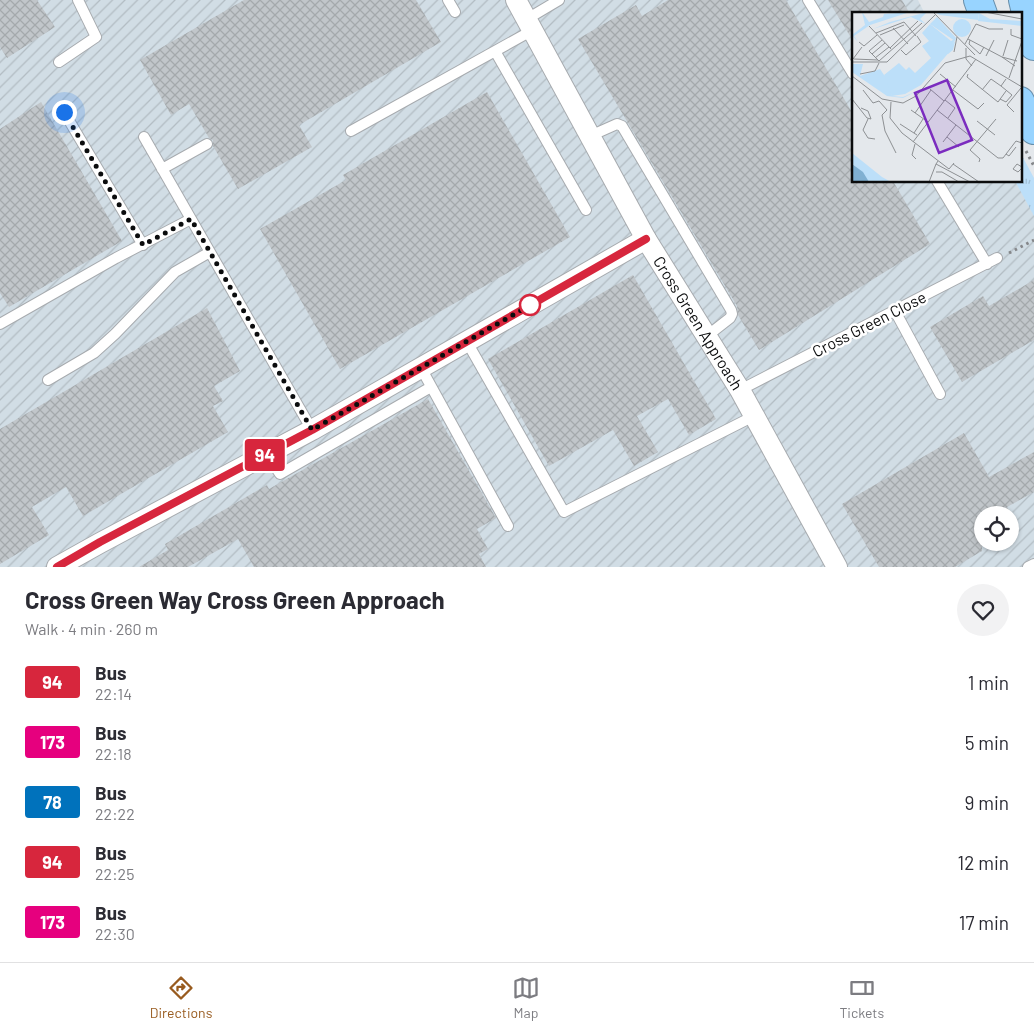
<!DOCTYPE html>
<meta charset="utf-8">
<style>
:root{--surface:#fff;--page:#f2f2f3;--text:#2b2b33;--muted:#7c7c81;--line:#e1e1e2;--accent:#985b1f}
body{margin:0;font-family:Barlow,sans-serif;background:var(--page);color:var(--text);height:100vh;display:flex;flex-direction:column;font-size:19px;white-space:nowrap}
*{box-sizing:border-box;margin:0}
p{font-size:16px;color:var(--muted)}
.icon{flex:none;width:28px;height:28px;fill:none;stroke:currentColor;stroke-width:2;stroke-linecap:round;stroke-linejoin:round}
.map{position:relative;height:567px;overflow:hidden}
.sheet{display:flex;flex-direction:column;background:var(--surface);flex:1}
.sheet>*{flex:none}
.badge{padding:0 10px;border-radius:4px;font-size:18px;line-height:32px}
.tools{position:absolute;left:974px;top:506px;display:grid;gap:10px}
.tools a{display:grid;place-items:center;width:45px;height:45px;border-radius:50%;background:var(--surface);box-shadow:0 1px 4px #0004;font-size:25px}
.you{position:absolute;width:25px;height:25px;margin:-12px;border:4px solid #fff;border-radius:50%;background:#1a73e8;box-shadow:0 0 0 8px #1a73e833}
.map>.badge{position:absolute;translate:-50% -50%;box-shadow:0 0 0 2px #fff}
.round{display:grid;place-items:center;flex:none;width:52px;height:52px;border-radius:26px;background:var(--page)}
.overview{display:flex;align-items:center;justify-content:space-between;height:85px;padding:0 25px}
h1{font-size:24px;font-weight:700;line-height:38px}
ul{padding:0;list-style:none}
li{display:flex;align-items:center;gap:15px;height:60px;padding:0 25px}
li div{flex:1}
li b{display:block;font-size:19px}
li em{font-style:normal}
li .badge{min-width:55px;font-weight:700;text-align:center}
.menu{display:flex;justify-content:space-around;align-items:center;height:70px;border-top:1px solid var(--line);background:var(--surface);font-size:14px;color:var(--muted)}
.menu a{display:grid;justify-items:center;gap:2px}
.menu .selected{color:var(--accent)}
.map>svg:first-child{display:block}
.industrial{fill:url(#industrial-furrows);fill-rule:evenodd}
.grass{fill:url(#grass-tufts)}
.building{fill:url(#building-cross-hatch)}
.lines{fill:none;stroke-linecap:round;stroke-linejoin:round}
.lane-casing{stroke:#a7abaf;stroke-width:12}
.street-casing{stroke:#a7abaf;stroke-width:22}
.highway-casing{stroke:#678eaa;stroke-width:30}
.path{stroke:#85878a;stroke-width:3;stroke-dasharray:2.5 4;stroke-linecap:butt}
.lane{stroke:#fff;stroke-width:10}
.street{stroke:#fff;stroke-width:20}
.highway{stroke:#98d4ff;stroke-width:28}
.line-casing{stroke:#fff;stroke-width:11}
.line{stroke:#d7263d;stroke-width:8}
.walk{stroke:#0b0c0d;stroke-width:5;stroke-dasharray:0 9}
.stop-dot{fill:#fff;stroke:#d7263d;stroke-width:2.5}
.labels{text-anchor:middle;stroke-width:5;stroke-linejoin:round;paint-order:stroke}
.street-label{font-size:16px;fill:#0b0c0d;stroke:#fff}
.inset-road{fill:none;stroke:#8d9093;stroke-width:1}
.view{fill:#7b2cbf;fill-opacity:0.15;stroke:#7b2cbf;stroke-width:2.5}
.inset-edge{fill:none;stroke:#0b0c0d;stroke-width:2.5}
</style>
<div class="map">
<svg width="1034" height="567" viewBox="0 0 1034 567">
<defs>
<pattern id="industrial-furrows" width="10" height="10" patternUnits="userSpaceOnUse" patternTransform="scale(1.25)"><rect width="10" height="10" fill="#d1dde5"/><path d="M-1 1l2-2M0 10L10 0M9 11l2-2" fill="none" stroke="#b2bcc3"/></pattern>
<pattern id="grass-tufts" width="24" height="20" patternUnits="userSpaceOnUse" patternTransform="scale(1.25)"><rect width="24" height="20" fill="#bcdff9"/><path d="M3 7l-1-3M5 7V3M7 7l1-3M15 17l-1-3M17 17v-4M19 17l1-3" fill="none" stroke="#a0bed4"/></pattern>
<pattern id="building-cross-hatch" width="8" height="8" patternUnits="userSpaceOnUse" patternTransform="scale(1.25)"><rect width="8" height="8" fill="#c1c6ca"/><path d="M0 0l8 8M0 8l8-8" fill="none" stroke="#a4a9ac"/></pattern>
</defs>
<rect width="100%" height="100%" fill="#e4e8ec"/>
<path class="industrial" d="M0 0H918L925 14H853V181H1020L1034 205V567H0ZM982 515H1010V542H982Z"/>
<path class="grass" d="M1020 152 1034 178V216L1015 181H1020Z"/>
<path class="building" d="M0 0H37L55 27 7 58 0 47Z
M244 0H416L441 42 299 125 312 147 238 189 213 146V140L209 138 189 104 171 115 140 60Z
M668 0H786L853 114V181H893L930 244 759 350 738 315 737 306 578 39 636 5 642 16Z
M828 0H902L910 14H853V41Z
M487 92 570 237 340 369 260 229 346 180 343 175Z
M41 102 122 241 9 307 0 293V129Z
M633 275 716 419 689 435 668 399 637 416 658 452 634 466 613 430 549 466 488 359Z
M1034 280V340L962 382 930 327 983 296 989 306Z
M207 308 240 371 214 386 223 401 213 406 228 432 83 516 66 487 32 507 49 535 0 564V429Z
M428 399 496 518 477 529 488 549 479 554 486 567H254L238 539 188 567H139L168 550 165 544 267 485 269 489Z
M964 433 989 477 1034 452V492L1007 507 1011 515H982V551L955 567H879L842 504Z"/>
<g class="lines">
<defs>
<path id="lane" d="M448 0 455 12
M808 0 853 74
M527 19 559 0
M495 51 586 210
M59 62 96 37 78 0
M64 112 143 245
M351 131 533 30
M590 136 617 124 622 126 731 310 732 314 730 318 707 336
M144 137 312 430
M162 169 207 144
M937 181 987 264
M895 311 940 394
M0 324 116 258 191 219
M467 342 564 512 754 416
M421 368 508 526
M48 380 94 353 115 334 175 272 210 252
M740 390 997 258
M267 454 280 474 431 387
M1028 567 1034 564"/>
<g id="street">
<path id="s1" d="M516 0 646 239 740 390 837 567"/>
<path d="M57 567 100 543 312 430 646 239"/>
</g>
<path id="highway" d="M978 0 983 14
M1023 0 1034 46
M1020 101 1034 130"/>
</defs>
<use href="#lane" class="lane-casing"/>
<use href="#street" class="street-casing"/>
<use href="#highway" class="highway-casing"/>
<path class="path" d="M1026 151 1034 166
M1009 253 1034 240"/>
<use href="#lane" class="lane"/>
<use href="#street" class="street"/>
<use href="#highway" class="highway"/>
</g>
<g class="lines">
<defs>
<path id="line" d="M57 567 100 542 312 430 646 239"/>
</defs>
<use href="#line" class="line-casing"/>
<use href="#line" class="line"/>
<path class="walk" d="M64 112 143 245 191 219 312 430 532 304 530 305"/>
</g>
<circle class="stop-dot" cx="530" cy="305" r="10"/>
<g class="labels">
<g class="street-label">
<text dy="6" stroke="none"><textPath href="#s1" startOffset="371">Cross Green Approach</textPath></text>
<text transform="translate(869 324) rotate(-27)" y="6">Cross Green Close</text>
</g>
</g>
<g transform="translate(852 12)">
<rect width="170" height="170" fill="#e4e8ec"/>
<path d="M75 0 68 7 74 12 59 5 21 17 38 10ZM127 1 138 7 170 9V14L126 9ZM85 5 104 26 101 38 96 42H94L103 29 78 12ZM0 52H11L8 64 28 57 38 72 40 84 51 85 65 79 51 86 35 84 0 60ZM0 141 30 165 39 170H17L0 151Z" fill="#bcdff9"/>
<path d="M10 0 17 10 31 5 32 2 58 0 18 13 2 24 6 30 0 23 13 13ZM101 16a9 9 0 1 1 18 0a9 9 0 1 1-18 0ZM78 12 99 29 103 27 99 38 69 73 53 82 40 84 32 63 47 51 54 58 57 55 63 61 79 46 70 34 77 29 70 21Z" fill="#bcdff9"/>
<path d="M83 0H123L127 1 126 8 88 3Z" fill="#bcdff9"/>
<path d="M0 152 11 160 17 170H0Z" fill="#80b0d2"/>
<path class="inset-road" d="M81 0 123 43M133 0 170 7M17 14 39 37M41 16 56 32M159 17V23L170 27M24 21 52 10 64 24M28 23 52 13M116 27 150 45M30 28 17 39 27 49 70 11M118 28 117 32 128 42 132 35M7 30 12 34 25 23M113 32 124 12 137 17H151M38 36 66 9M114 36V47L120 54M49 38 54 43 69 30 65 24M102 40 105 25M20 42 33 31M134 44 142 28M151 44 156 28M23 46 37 35M1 47 10 35M2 47 26 48M0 50H35L83 3M163 54 150 45 165 49M8 62 23 59 27 51M88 62 104 75M116 62 115 65 146 90 154 79M0 64 30 87 51 91 64 84 93 51 118 44 170 75M157 66 170 29M78 77 92 89M11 78 21 91 27 89 35 98M101 78 126 97 132 91M130 78 139 67 149 74M0 87 15 106 19 107 16 99 9 96M148 87 154 90 160 83 149 74 154 67M93 88 103 96 96 106M39 90 38 106 50 121 97 157 102 151M35 98 30 103 33 119 44 141M59 98 76 110M85 98 146 146H151L164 129 170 131M162 100 155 93 169 76M63 101 79 78M16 107 11 118 16 126 23 127M125 109 143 123M48 112 65 123M62 121 71 107M95 125 107 135M61 130 124 47M91 130 104 113M63 132 60 143 64 147M154 142 157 144 164 135M86 149 84 152 118 170M127 150 128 147 118 138 144 107M101 152 127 170M170 155 165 152 161 157 166 160 170 156M84 160H90L107 170M77 170 84 152"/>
<path class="view" d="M95 68 120 128 87 141 63 81Z"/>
<rect width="170" height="170" class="inset-edge"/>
</g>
</svg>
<div class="tools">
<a><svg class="icon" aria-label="locate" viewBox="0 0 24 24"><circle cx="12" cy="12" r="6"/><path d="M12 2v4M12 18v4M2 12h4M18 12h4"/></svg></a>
</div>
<div class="you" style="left:64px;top:112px"></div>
<b class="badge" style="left:265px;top:455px;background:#d7263d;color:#fff">94</b>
</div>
<section class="sheet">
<div class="overview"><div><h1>Cross Green Way Cross Green Approach</h1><p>Walk · 4 min · 260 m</p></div><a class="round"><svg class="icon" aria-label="heart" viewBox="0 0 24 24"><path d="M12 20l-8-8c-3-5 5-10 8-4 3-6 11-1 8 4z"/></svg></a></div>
<ul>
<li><span class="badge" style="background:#d7263d;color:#fff">94</span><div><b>Bus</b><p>22:14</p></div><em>1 min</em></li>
<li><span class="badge" style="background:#e6007e;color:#fff">173</span><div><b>Bus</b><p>22:18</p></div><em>5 min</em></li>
<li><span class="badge" style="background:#0072bc;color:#fff">78</span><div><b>Bus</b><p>22:22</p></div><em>9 min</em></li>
<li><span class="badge" style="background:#d7263d;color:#fff">94</span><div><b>Bus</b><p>22:25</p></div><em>12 min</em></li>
<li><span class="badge" style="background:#e6007e;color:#fff">173</span><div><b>Bus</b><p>22:30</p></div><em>17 min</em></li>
</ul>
</section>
<nav class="menu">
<a class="selected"><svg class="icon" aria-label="directions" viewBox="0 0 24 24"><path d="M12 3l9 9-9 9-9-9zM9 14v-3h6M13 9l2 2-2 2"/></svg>Directions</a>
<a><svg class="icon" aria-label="map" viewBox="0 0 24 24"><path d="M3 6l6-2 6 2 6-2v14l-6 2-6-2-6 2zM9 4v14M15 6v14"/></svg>Map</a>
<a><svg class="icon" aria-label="tickets" viewBox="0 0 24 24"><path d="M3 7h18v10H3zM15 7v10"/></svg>Tickets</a>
</nav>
